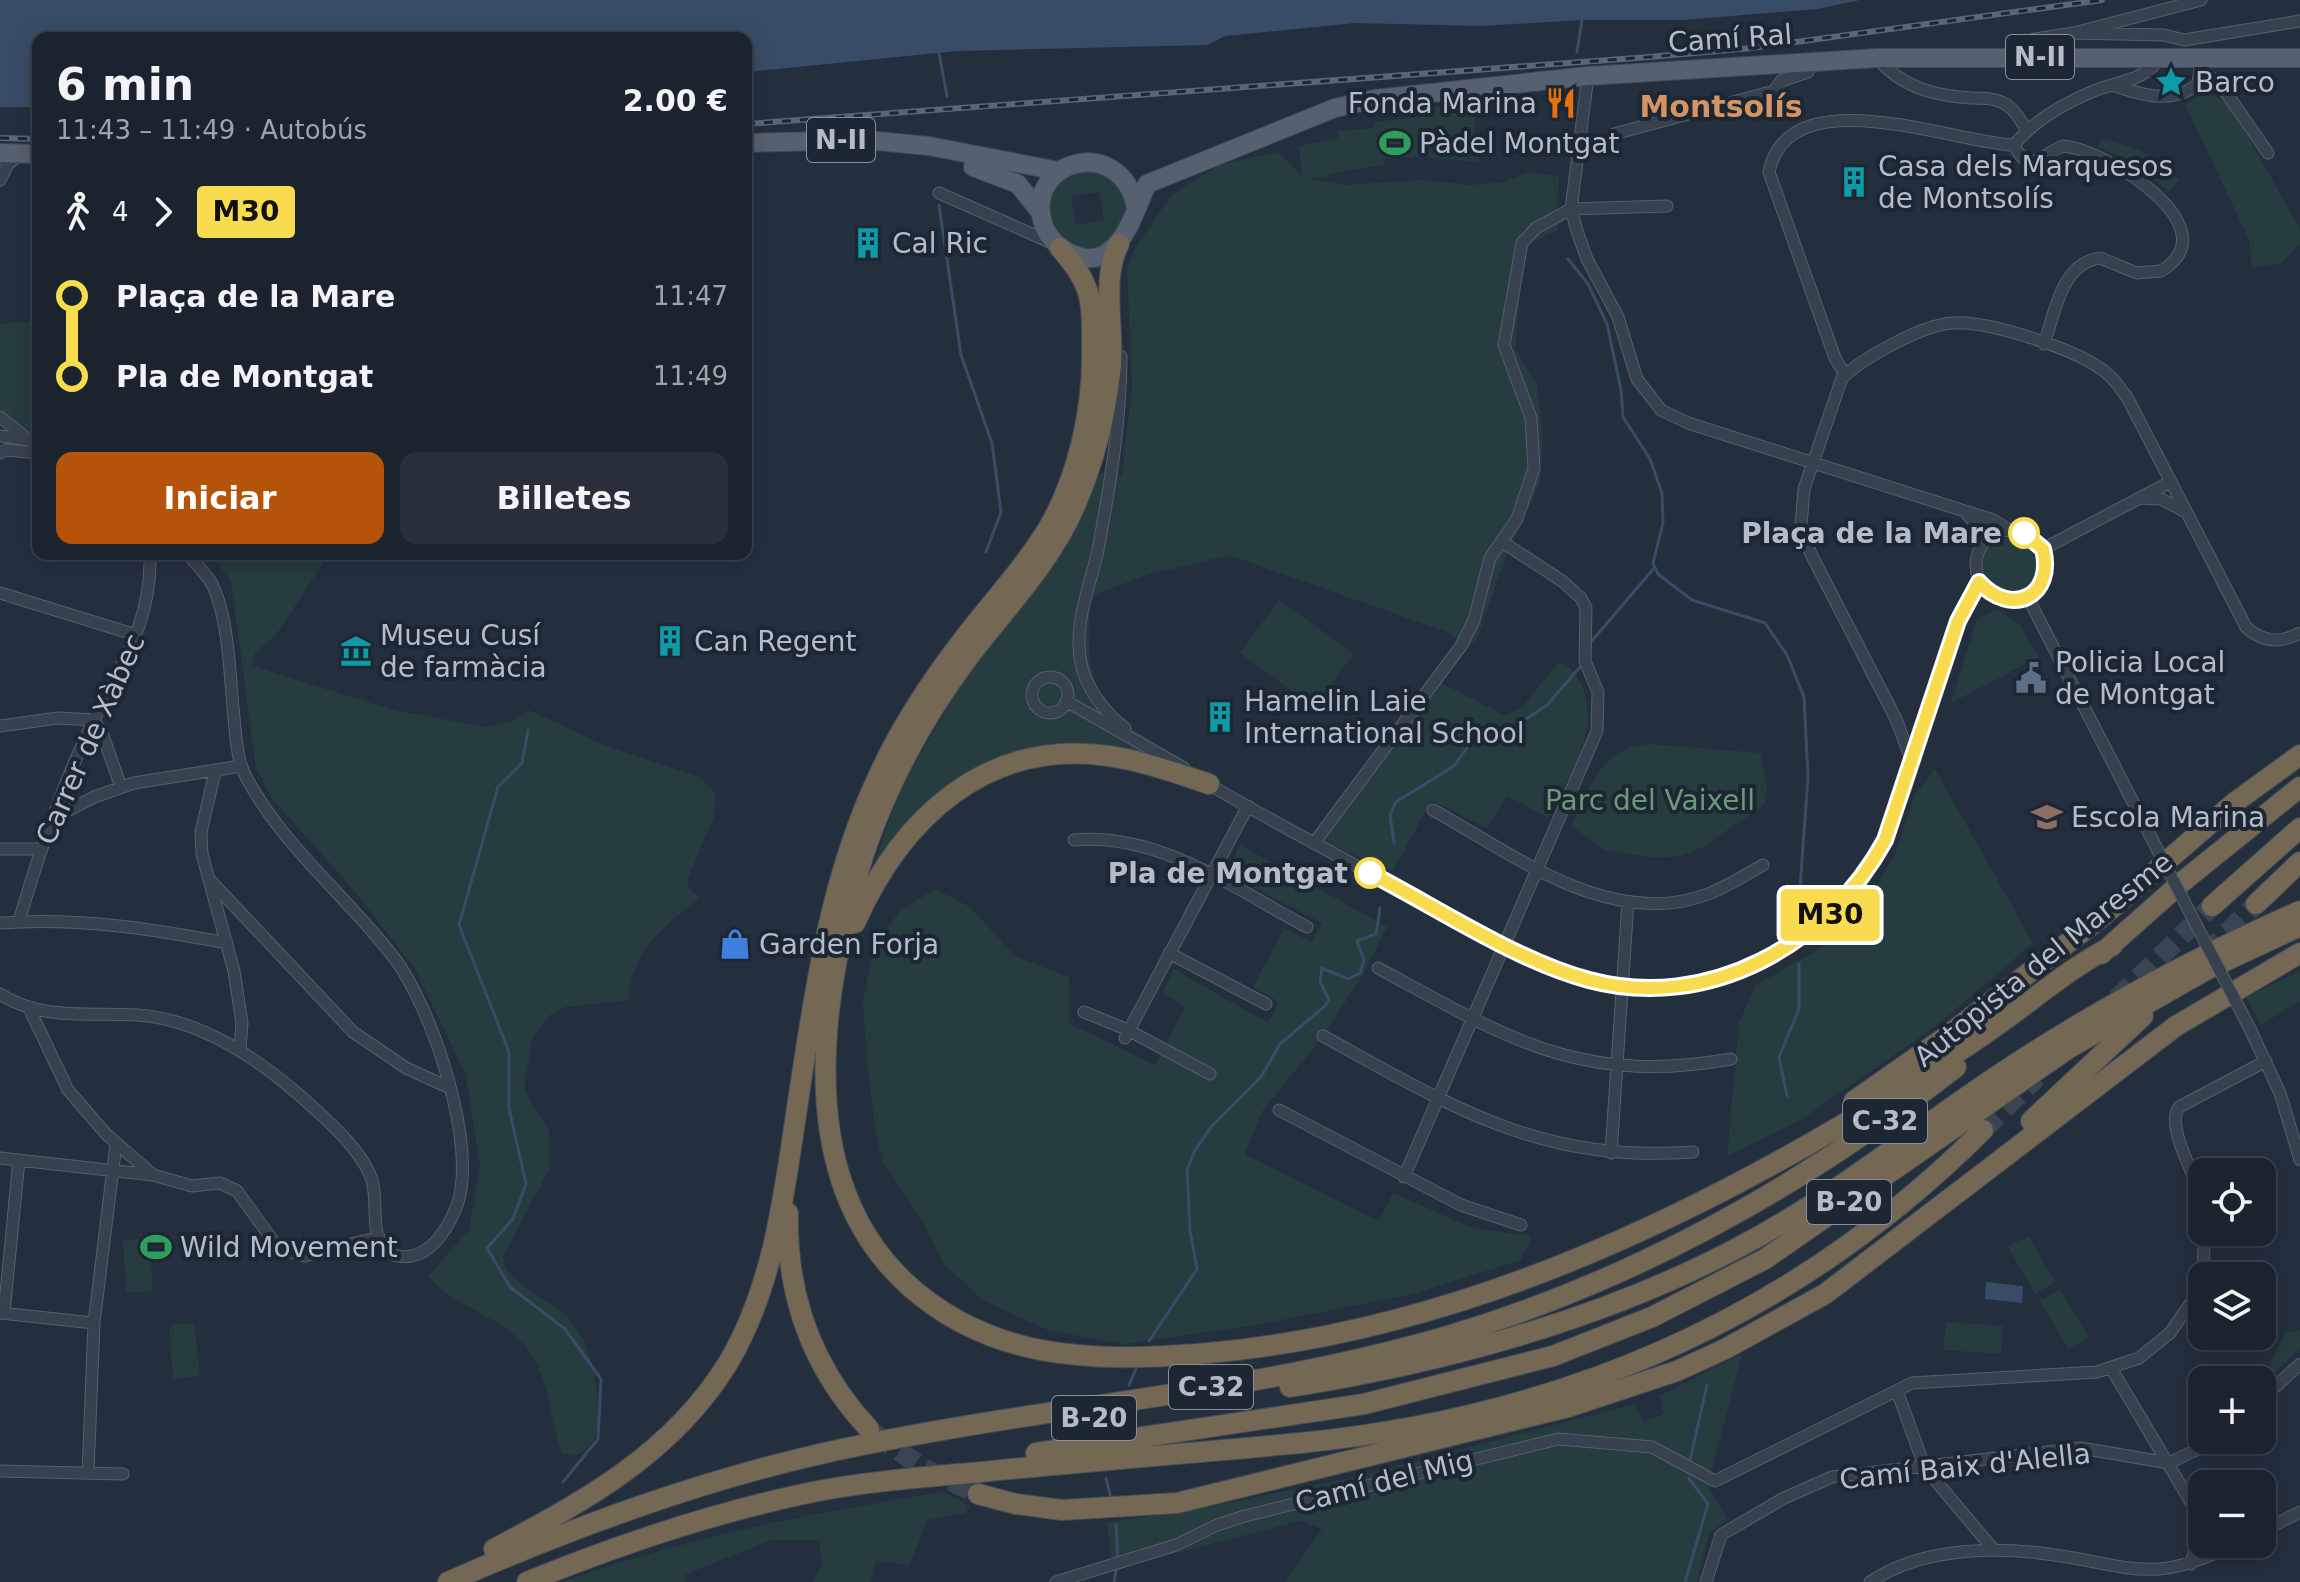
<!DOCTYPE html>
<html lang="es">
<meta charset="utf-8">
<style>
:root{--surface:#1b232e;--page:#282f3a;--text:#f1f3f6;--muted:#a0a4aa;--line:#39404a;--accent:#b45309}
body{margin:0;font-family:"DejaVu Sans",sans-serif;background:var(--page);color:var(--text);height:100vh;display:flex;flex-direction:column;font-size:30px;white-space:nowrap}
*{box-sizing:border-box;margin:0}
p{font-size:26px;color:var(--muted)}
.icon{flex:none;width:44px;height:44px;fill:none;stroke:currentColor;stroke-width:2;stroke-linecap:round;stroke-linejoin:round}
.map{position:relative;flex:1;overflow:hidden}
.drawer{position:absolute;left:32px;top:32px;width:720px;height:528px;display:flex;flex-direction:column;background:var(--surface);border-radius:16px;box-shadow:0 4px 20px #0003,0 0 0 2px var(--line)}
.drawer>*{flex:none}
.badge{padding:0 16px;border-radius:6px;font-size:28px;line-height:52px}
.controls{position:absolute;left:2188px;top:1158px;display:grid;gap:16px}
.controls a{display:grid;place-items:center;width:88px;height:88px;border-radius:16px;background:var(--surface);box-shadow:0 4px 20px #0003,0 0 0 2px var(--line);font-size:40px}
.map>.badge{position:absolute;translate:-50% -50%;box-shadow:0 0 0 4px #fff}
.legs{display:flex;align-items:center;gap:12px;height:88px;padding:0 24px;font-size:26px}
.legs p{margin-inline-start:auto}
.overview{display:flex;align-items:center;justify-content:space-between;height:136px;padding:0 24px}
h1{font-size:44px;font-weight:700;line-height:60px}
.primary-button{display:flex;gap:16px;margin-top:auto;padding:16px 24px}
.primary-button a{flex:1;height:92px;border-radius:16px;background:var(--accent);color:#fff;font-size:32px;font-weight:700;line-height:92px;text-align:center}
.primary-button a+a{background:var(--page);color:var(--text)}
ul{padding:0 24px;list-style:none}
li{display:flex;align-items:center;gap:28px;height:80px;font-size:30px}
li i{display:grid;place-items:center;width:12px;height:100%;margin:0 10px;background:currentColor}
li i::after{content:'';width:20px;height:20px;margin:-10px;border:6px solid;border-radius:50%;background:var(--surface)}
li p{margin-inline-start:auto}
li:first-child i{background:linear-gradient(#0000 50%,currentColor 0)}
li:last-child i{background:linear-gradient(currentColor 50%,#0000 0)}
.map>svg:first-child{display:block}
.green{fill:#263c3f;fill-rule:evenodd}
.water{fill:#394c67}
.lines{fill:none;stroke-linecap:round;stroke-linejoin:round}
.stream{stroke:#394c67;stroke-width:3}
.highway-tunnel{stroke:#3a4453;stroke-width:20;stroke-dasharray:20 10;stroke-linecap:butt}
.street-casing{stroke:#565f6c;stroke-width:13}
.primary-casing{stroke:#414a57;stroke-width:20}
.highway-casing{stroke:#434c59;stroke-width:22}
.street{stroke:#38414e;stroke-width:11}
.primary{stroke:#56606e;stroke-width:18}
.highway{stroke:#746855;stroke-width:20}
.rail-casing{stroke:#5a6575;stroke-width:6}
.rail{stroke:#1d2633;stroke-width:3;stroke-dasharray:9;stroke-linecap:butt}
.street-bridge-casing{stroke:#565f6c;stroke-width:13;stroke-linecap:butt}
.street-bridge{stroke:#38414e;stroke-width:11}
.line-1-casing{stroke:#fff;stroke-width:18}
.line-1{stroke:#f9db4f;stroke-width:12}
.stop-1-dot{fill:#fff;stroke:#f9db4f;stroke-width:4}
.labels{text-anchor:middle;stroke-width:8;stroke-linejoin:round;paint-order:stroke}
.shield{fill:#1d2633;stroke:#878f9c;stroke-width:2}
.shield-label{font-size:26px;font-weight:bold;fill:#b4bcc9}
.street-label{font-size:28px;fill:#b4bcc9;stroke:#1d2633}
.poi-label{font-size:28px;fill:#b4bcc9;stroke:#1d2633;text-anchor:start}
.stop-label{font-size:28px;font-weight:bold;fill:#b4bcc9;stroke:#1d2633;text-anchor:end}
.park-label{font-size:28px;fill:#6b9a76;stroke:#1d2633}
.neighbourhood-label{font-size:30px;font-weight:bold;fill:#d59563;stroke:#1d2633}
</style>
<div class="map">
<svg width="2300" height="1582" viewBox="0 0 2300 1582">
<rect width="100%" height="100%" fill="#242f3e"/>
<path class="green" d="M2206 92 2229 104 2300 228V243L2281 263 2252 267 2249 240 2185 104Z
M1476 106 1474 143H1478L1479 162 1421 157 1385 158 1384 165 1329 174V177L1309 179 1345 185 1422 180 1471 185 1506 182 1526 172 1559 176 1557 231 1530 243 1523 258 1515 349 1537 384 1543 438 1540 481 1498 577 1479 635 1470 646 1447 632 1229 555 1147 575 1091 596C1087 634 1085 680 1113 711 1125 725 1144 735 1158 746L1145 756 1066 748 921 810 875 862 899 792 963 680 1065 550 1100 473 1122 475 1132 385 1127 269 1135 249 1171 195 1221 164 1279 152 1302 176 1299 146 1338 138V131L1374 128V122L1420 117 1421 107Z
M2101 139C2133 146 2157 155 2179 180L2169 191 2129 162 2098 147Z
M1090 171C1113 178 1119 186 1127 208 1126 219 1120 234 1111 240 1059 278 1014 179 1090 171ZM1099 192 1104 220 1076 225 1071 196Z
M38 321V437L4 416 0 409V324Z
M1982 566a29 29 0 1 1 58 0a29 29 0 1 1-58 0Z
M211 554H329L276 635 255 653 252 666 397 711 488 727 513 721 528 710 609 747 699 777 716 794 714 816 687 881 689 888 700 898C668 922 627 955 630 1000L565 1007 550 1015 532 1038 524 1090 549 1131 550 1168 503 1257C507 1288 551 1297 569 1319 593 1347 596 1376 598 1411 600 1432 595 1447 574 1456L562 1453C548 1417 551 1374 523 1343 496 1314 454 1307 428 1276L469 1230 480 1167 466 1075 414 967 351 887 272 798 256 768 231 582Z
M1279 600 1354 654 1314 707 1240 653Z
M1997 609 2019 624 2039 657 1951 703 1977 619Z
M1558 663C1568 664 1572 669 1577 677 1607 721 1568 776 1549 818L1507 796 1487 828 1431 801 1393 871 1321 841 1441 683 1506 716 1523 706Z
M1651 744 1760 753 1767 784 1765 804 1703 847 1680 856 1654 858 1604 850 1572 826 1574 819C1594 780 1602 747 1651 744Z
M1935 769 2033 943 1936 1026 1799 1121 1727 1156 1739 1023 1755 986 1831 942 1872 894 1895 855 1915 794Z
M1240 845 1387 927 1364 973 1319 1042 1263 1110 1245 1154 1379 1221 1393 1193 1472 1228 1532 1236 1521 1260 1409 1295 1261 1324 1126 1344 1050 1331 984 1301 942 1262 923 1223 884 1164 876 1136 867 1064 863 1002 871 961 884 933 900 911 935 889 970 907 1015 956 1069 977 1070 1024 1155 1065 1185 1007 1162 993 1174 969 1268 1023 1279 1002 1253 987 1284 928 1311 942 1322 923 1227 874Z
M2300 971V1001L2261 1025 2246 997Z
M2029 1236 2055 1282 2035 1294 2008 1247Z
M149 1238 153 1291 126 1293 123 1241Z
M2060 1289 2089 1337 2068 1349 2040 1301Z
M1946 1322 2003 1326 2001 1354 1943 1350Z
M194 1323 200 1376 173 1379 169 1325Z
M2300 1331V1348L2268 1379 2264 1378 2285 1332Z
M1742 1354 1708 1485 1727 1519 1709 1534 1697 1582H1285L1322 1529 1300 1521 1113 1569 1107 1523 1198 1509 1350 1478 1635 1404 1643 1422 1664 1414 1659 1396Z
M943 1492 969 1505 966 1513 927 1520 910 1565 875 1561 871 1582H813L822 1565 819 1540H772L686 1574 685 1582H561C692 1536 807 1514 943 1492Z"/>
<path class="water" d="M0 0H1860L1817 9 1682 20H1582L1480 26 1355 23 1225 36 1207 45 957 51 746 72V38H38V107H0Z
M1986 1282 2023 1286 2022 1303 1985 1299Z"/>
<g class="lines">
<path class="stream" d="M1577 52 1582 20
M939 53 947 96
M939 205 961 355 992 443 1001 512 986 552
M1568 259 1588 284 1607 324 1621 390 1623 417 1650 459 1662 493 1663 523 1653 563 1658 574 1692 600 1765 623 1787 655 1804 697 1808 777 1798 916
M1591 642 1655 567
M528 730 522 763 498 787 459 925 509 1052V1108L526 1184 513 1219 487 1248 510 1287 565 1329 601 1379 598 1439 563 1482
M1394 843 1390 815 1396 802 1454 766 1469 745 1511 729 1547 705 1580 667
M1787 1096 1779 1057 1799 1009V964
M1149 1341 1197 1269 1190 1231 1187 1170 1194 1152 1211 1127 1261 1077 1280 1044 1325 1006 1329 1000 1320 981 1322 968 1348 979 1360 973 1364 960 1357 941 1376 934 1380 908
M1129 1385 1137 1366
M1690 1460 1707 1385
M1106 1478 1111 1498
M1116 1525 1118 1559
M1114 1582 1117 1566
M1685 1582 1708 1504 1689 1478"/>
<path class="highway-tunnel" d="M2206 954 2256 904
M2117 999 2212 906
M1983 1130 2037 1077
M875 1434 923 1468 978 1494"/>
<defs>
<path id="street" d="M2074 33 2164 35 2184 40 2300 21
M1877 58C1901 87 1935 96 1971 98 1984 98 1996 98 2007 105 2016 111 2021 121 2026 129
M2014 58 2025 42 2035 39 2074 33 2201 0
M2200 68 2220 84 2268 153
M1588 76 1571 209 1577 231 1587 259 1618 317 1637 379 1661 410 1688 423 1993 520 2009 530
M2112 85C2142 95 2172 105 2198 84L2200 68
M1614 134 1774 91 1781 81 1808 72 1814 61
M2014 145C2030 177 2042 154 2063 146 2105 149 2233 228 2161 271L2137 273 2100 258C2061 263 2055 313 2044 344
M2014 145C2034 120 2067 102 2096 90 2120 81 2147 80 2160 57
M0 180 8 164 21 154
M939 193 1052 243
M1121 356C1121 422 1110 485 1098 550 1090 587 1073 624 1081 663 1085 687 1106 714 1125 728
M1845 375 1835 358 1769 172C1789 76 1953 143 2014 145
M0 417 25 437
M0 436 29 440 38 448
M0 453 6 450 38 453
M2140 498 2161 499 2184 511
M1967 514 1981 530 1983 543
M1976 565a35 35 0 1 1 70 0a35 35 0 1 1-70 0Z
M2043 549 2170 482
M0 593 136 635
M2028 598 2153 841
M1032 695a18 18 0 1 1 36 0a18 18 0 1 1-36 0Z
M1066 701 1184 768
M0 726 58 718 94 720 102 733 121 787
M1912 762 1896 719 1811 554 1801 525 1804 489 1842 378C1863 358 1922 325 1952 323 1987 320 2076 349 2104 371 2114 378 2121 389 2128 399L2246 627C2263 643 2281 643 2300 633
M215 772 201 832 202 854 234 971 242 1023 240 1049
M1205 782C1281 827 1360 868 1438 909 1497 939 1554 976 1620 987 1711 1003 1827 942 1872 863 1906 805 1921 735 1942 671 1952 640 1959 609 1979 582
M1433 810C1513 854 1611 931 1708 894 1727 887 1745 875 1763 865
M52 819 94 797 134 783 241 766
M1074 840C1159 832 1235 889 1307 927
M1314 843 1461 646 1474 620 1490 558 1517 519 1534 468 1531 418 1504 345 1522 243 1536 228 1571 209 1667 206
M0 849H40
M208 878 353 1032 406 1068 450 1088
M19 921C39 853 62 784 94 720 122 662 152 622 150 554
M0 923C77 917 152 929 227 943
M1169 953 1266 1004
M1378 968C1506 1037 1579 1086 1731 1059
M0 994C42 1021 91 1012 138 1015 198 1019 253 1055 298 1094 323 1116 361 1148 372 1180 378 1200 371 1230 382 1246 389 1256 401 1258 412 1256 435 1251 448 1227 456 1208 480 1150 432 1008 395 959 348 897 284 848 246 777 237 760 236 738 234 718 230 680 229 620 213 586 207 574 195 564 188 554
M29 1008 68 1090 106 1134 153 1175 192 1186 220 1183 237 1191 279 1249 305 1256 379 1237
M1084 1012 1128 1030 1210 1074
M2250 1029 2280 1093 2300 1160
M1323 1036C1452 1107 1540 1163 1693 1152
M1125 1038 1248 806
M1279 1110 1461 1205 1521 1225
M1611 1153 1628 902
M0 1158 153 1175
M1404 1177 1597 731 1598 692 1585 661 1586 608 1581 598 1562 581 1504 543
M2202 1200C2196 1176 2165 1126 2179 1107L2266 1061
M0 1313 94 1323
M4 1313 19 1160
M2111 1368 2202 1521
M1897 1391 1925 1468 1993 1549
M2262 1399 2300 1364
M0 1471 123 1474
M88 1472 94 1323 116 1144
M2262 1531 2300 1512
M2191 1564 2202 1523
M1056 1582 1176 1545 1217 1525 1245 1516 1558 1439 1652 1447 1715 1481 1912 1383 2097 1372 2139 1358 2170 1333 2192 1301 2203 1263 2205 1232
M1706 1582 1721 1535 1784 1498 1832 1477 2081 1448 2169 1463 2217 1440
M1870 1582C1924 1546 2000 1546 2062 1556 2095 1561 2125 1571 2159 1569 2187 1567 2210 1555 2235 1544"/>
<path id="primary" d="M746 143 866 140 929 146 1058 171
M0 153 38 154
M973 167 1018 184 1041 213
M1136 207C1120 132 1021 161 1044 226 1048 237 1058 247 1068 252 1117 278 1133 215 1147 184L1335 108 1375 99 1588 76 1877 58H2300"/>
<path id="highway" d="M1119 244C1101 278 1114 327 1111 365 1106 414 1094 463 1074 508 1049 565 1004 610 967 659 915 729 876 805 853 890 818 1019 799 1186 908 1285 991 1360 1092 1362 1198 1354 1454 1333 1692 1220 1908 1085 1942 1063 1977 1040 2010 1016 2044 991 2074 966 2112 946
M2256 904 2300 862
M2212 906 2300 828
M855 923C901 819 986 738 1109 756 1143 761 1176 773 1209 784
M2101 954 2181 883 2300 787
M1854 1101 1944 1038 2103 916 2234 803 2300 755
M2031 1121 2143 1016
M788 1213C786 1297 812 1368 869 1429
M1290 1387C1446 1362 1603 1320 1743 1245 1830 1199 1907 1137 1988 1082 2087 1015 2191 959 2300 911
M1036 1453 1364 1404 1553 1356 1652 1317 1765 1259 2069 1048 2206 970 2300 926
M978 1494 1016 1504 1062 1510 1177 1503 1568 1407 1677 1371 1725 1349 1825 1294 2176 1026 2300 953
M494 1549C585 1501 673 1453 728 1363 774 1286 784 1194 797 1108 814 996 829 881 878 777 900 728 929 684 962 641 991 603 1024 568 1049 527 1078 476 1093 410 1092 351 1092 302 1094 286 1060 248
M448 1582C574 1527 703 1479 838 1450 1042 1406 1251 1394 1451 1335 1635 1280 1805 1184 1956 1067
M527 1582C620 1544 718 1511 818 1491 871 1481 926 1477 981 1472 1087 1461 1194 1453 1300 1443 1564 1417 1795 1318 1983 1130"/>
</defs>
<use href="#street" class="street-casing"/>
<use href="#primary" class="primary-casing"/>
<use href="#highway" class="highway-casing"/>
<use href="#street" class="street"/>
<use href="#primary" class="primary"/>
<use href="#highway" class="highway"/>
<defs>
<path id="rail" d="M746 124 1649 57 1752 48 2102 0
M0 138 38 139"/>
</defs>
<use href="#rail" class="rail-casing"/>
<use href="#rail" class="rail"/>
<defs>
<path id="street-bridge" d="M2153 841 2250 1029"/>
</defs>
<use href="#street-bridge" class="street-bridge-casing"/>
<use href="#street-bridge" class="street-bridge"/>
</g>
<g class="lines">
<defs>
<path id="line-1" d="M1370 873C1436 907 1519 962 1589 980 1708 1012 1828 945 1885 840L1958 621 1979 582C2012 618 2055 596 2043 549L2024 533"/>
</defs>
<use href="#line-1" class="line-1-casing"/>
<use href="#line-1" class="line-1"/>
</g>
<defs>
<symbol id="sight-bare" viewBox="-9 -9 18 18"><path d="M0-6L1.8-2.2L6-1.7L2.9 1.2L3.7 5.4L0 3.3L-3.7 5.4L-2.9 1.2L-6-1.7L-1.8-2.2Z" fill="#0f9aa8" stroke="#1d2633" stroke-width="2.5" paint-order="stroke"/></symbol>
<symbol id="restaurant-bare" viewBox="-9 -9 18 18"><path d="M-5-6h1v4h1v-4h1v4h1v-4h1v5L-1.5 .5V6h-2V.5L-5-1ZM5-6V6H3V1.5H1.5Q1.5-4 5-6Z" fill="#e8710a" stroke="#1d2633" stroke-width="2.5" paint-order="stroke"/></symbol>
<symbol id="stadium-bare" viewBox="-9 -9 18 18"><path d="M0-5a6.5 5 0 1 0 0 10a6.5 5 0 1 0 0-10ZM-3.5-1.8h7v3.6h-7Z" fill="#2e9e5b" stroke="#1d2633" stroke-width="2.5" paint-order="stroke"/></symbol>
<symbol id="building-bare" viewBox="-9 -9 18 18"><path d="M-4-6H4V6H1V3H-1V6H-4ZM-2.5-4.3h1.7v1.8h-1.7ZM.8-4.3h1.7v1.8H.8ZM-2.5-1h1.7V.8h-1.7ZM.8-1h1.7V.8H.8Z" fill="#0f9aa8" stroke="#1d2633" stroke-width="2.5" paint-order="stroke"/></symbol>
<symbol id="museum-bare" viewBox="-9 -9 18 18"><path d="M0-6L6-3V-2H-6V-3ZM-5-1h2V3h-2ZM-1-1h2V3h-2ZM3-1h2V3H3ZM-6 4H6V6H-6Z" fill="#0f9aa8" stroke="#1d2633" stroke-width="2.5" paint-order="stroke"/></symbol>
<symbol id="civic-bare" viewBox="-9 -9 18 18"><path d="M-.6-6.5H3V-4.5H.6V-3L4-1V1h2V6H-6V1h2V-1L-.6-3ZM-1.2 2.5V6h2.4V2.5Z" fill="#5c6f8a" stroke="#1d2633" stroke-width="2.5" paint-order="stroke"/></symbol>
<symbol id="school-bare" viewBox="-9 -9 18 18"><path d="M0-5L7-2L0 1L-7-2ZM-4 1L0 2.5L4 1V4Q0 6-4 4Z" fill="#8d6e63" stroke="#1d2633" stroke-width="2.5" paint-order="stroke"/></symbol>
<symbol id="shop-bare" viewBox="-9 -9 18 18"><path d="M-5-2.5h2.3a2.7 3.5 0 0 1 5.4 0H5L5.5 6h-11ZM-1.5-2.5h3a1.5 2.3 0 0 0-3 0Z" fill="#3f7fe0" stroke="#1d2633" stroke-width="2.5" paint-order="stroke"/></symbol>
</defs>
<g fill-rule="evenodd">
<use href="#sight-bare" x="2149" y="60" width="44" height="44"/>
<use href="#restaurant-bare" x="1539" y="81" width="44" height="44"/>
<use href="#stadium-bare" x="1373" y="121" width="44" height="44"/>
<use href="#building-bare" x="1832" y="160" width="44" height="44"/>
<use href="#building-bare" x="846" y="221" width="44" height="44"/>
<use href="#building-bare" x="648" y="619" width="44" height="44"/>
<use href="#museum-bare" x="334" y="629" width="44" height="44"/>
<use href="#civic-bare" x="2009" y="656" width="44" height="44"/>
<use href="#building-bare" x="1198" y="695" width="44" height="44"/>
<use href="#school-bare" x="2025" y="795" width="44" height="44"/>
<use href="#shop-bare" x="713" y="922" width="44" height="44"/>
<use href="#stadium-bare" x="134" y="1225" width="44" height="44"/>
</g>
<g class="stop-1-dot">
<circle cx="2024" cy="533" r="14"/>
<circle cx="1370" cy="873" r="14"/>
</g>
<g class="labels">
<g class="shield">
<rect x="2006" y="35" width="68" height="44" rx="6"/>
<rect x="807" y="118" width="68" height="44" rx="6"/>
<rect x="1843" y="1099" width="84" height="44" rx="6"/>
<rect x="1807" y="1180" width="84" height="44" rx="6"/>
<rect x="1169" y="1365" width="84" height="44" rx="6"/>
<rect x="1052" y="1396" width="84" height="44" rx="6"/>
</g>
<g class="shield-label">
<text x="2040" y="66">N-II</text>
<text x="841" y="149">N-II</text>
<text x="1885" y="1130">C-32</text>
<text x="1849" y="1211">B-20</text>
<text x="1211" y="1396">C-32</text>
<text x="1094" y="1427">B-20</text>
</g>
<g class="street-label">
<text transform="translate(1730 38) rotate(-4)" y="10">Camí Ral</text>
<text transform="translate(90 739) rotate(-66)" y="10">Carrer de Xàbec</text>
<text transform="translate(2043 959) rotate(-39)" y="10">Autopista del Maresme</text>
<text transform="translate(1965 1466) rotate(-6)" y="10">Camí Baix d'Alella</text>
<text transform="translate(1384 1481) rotate(-14)" y="10">Camí del Mig</text>
</g>
<g class="poi-label">
<text x="2195" y="92">Barco</text>
<text x="1537" y="113" text-anchor="end">Fonda Marina</text>
<text x="1419" y="153">Pàdel Montgat</text>
<text x="1878" y="176">Casa dels Marquesos<tspan x="1878" dy="32">de Montsolís</tspan></text>
<text x="892" y="253">Cal Ric</text>
<text x="380" y="645">Museu Cusí<tspan x="380" dy="32">de farmàcia</tspan></text>
<text x="694" y="651">Can Regent</text>
<text x="2055" y="672">Policia Local<tspan x="2055" dy="32">de Montgat</tspan></text>
<text x="1244" y="711">Hamelin Laie<tspan x="1244" dy="32">International School</tspan></text>
<text x="2071" y="827">Escola Marina</text>
<text x="759" y="954">Garden Forja</text>
<text x="180" y="1257">Wild Movement</text>
</g>
<g class="stop-label">
<text x="2002" y="543">Plaça de la Mare</text>
<text x="1348" y="883">Pla de Montgat</text>
</g>
<g class="park-label">
<text x="1650" y="810">Parc del Vaixell</text>
</g>
<g class="neighbourhood-label">
<text x="1721" y="117">Montsolís</text>
</g>
</g>
</svg>
<div class="controls">
<a><svg class="icon" aria-label="locate" viewBox="0 0 24 24"><circle cx="12" cy="12" r="6"/><path d="M12 2v4M12 18v4M2 12h4M18 12h4"/></svg></a>
<a><svg class="icon" aria-label="layers" viewBox="0 0 24 24"><path d="M12 4l9 5-9 5-9-5zM3 14l9 5 9-5"/></svg></a>
<a>+</a>
<a>−</a>
</div>
<b class="badge" style="left:1830px;top:915px;background:#f9db4f;color:#111">M30</b>
<section class="drawer">
<div class="overview"><div><h1>6 min</h1><p>11:43 – 11:49 · Autobús</p></div><b>2.00 €</b></div>
<div class="legs"><svg class="icon" aria-label="walk" viewBox="0 0 24 24"><circle cx="13" cy="4" r="2"/><path d="M13 8l-2 6 4 7M11 14l-3 7M7 12l3-4h3l4 4"/></svg>4<svg class="icon" aria-label="forward" viewBox="0 0 24 24"><path d="M9 5l7 7-7 7"/></svg><b class="badge" style="background:#f9db4f;color:#111">M30</b></div>
<ul>
<li><i style="color:#f9db4f"></i><b>Plaça de la Mare</b><p>11:47</p></li>
<li><i style="color:#f9db4f"></i><b>Pla de Montgat</b><p>11:49</p></li>
</ul>
<div class="primary-button"><a>Iniciar</a><a>Billetes</a></div>
</section>
</div>
